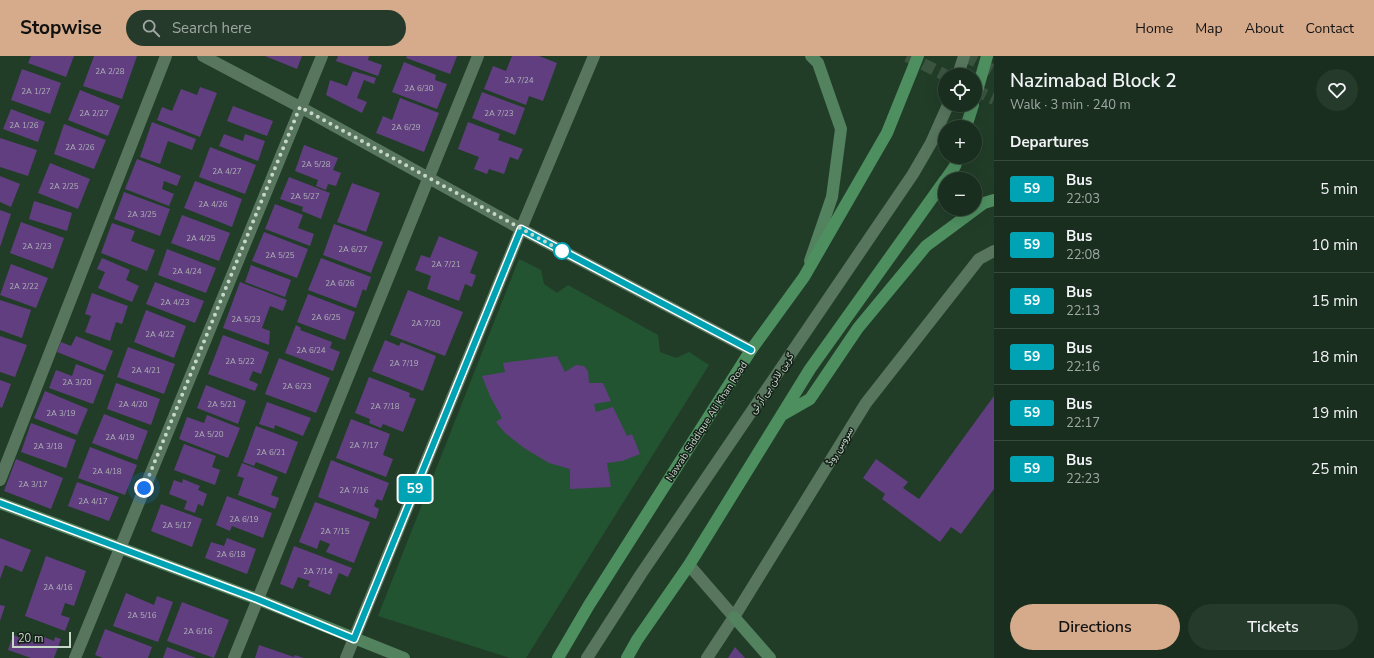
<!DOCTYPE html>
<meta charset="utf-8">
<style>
:root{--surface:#192e1e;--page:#263a2b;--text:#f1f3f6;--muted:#9fa8a4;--line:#374a3c;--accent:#d6ab8b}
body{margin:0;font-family:"Nunito Sans",Vazirmatn,sans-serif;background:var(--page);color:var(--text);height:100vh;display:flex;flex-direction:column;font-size:15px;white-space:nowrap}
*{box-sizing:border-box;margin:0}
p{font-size:13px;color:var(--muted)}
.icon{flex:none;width:22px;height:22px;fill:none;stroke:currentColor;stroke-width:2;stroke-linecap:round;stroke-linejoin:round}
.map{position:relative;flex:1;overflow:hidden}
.panel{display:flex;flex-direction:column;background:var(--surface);width:380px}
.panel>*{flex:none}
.badge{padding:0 8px;border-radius:3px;font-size:14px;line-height:26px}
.tools{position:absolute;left:938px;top:12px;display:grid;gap:8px}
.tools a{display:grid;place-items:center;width:44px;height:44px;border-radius:50%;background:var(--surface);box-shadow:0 4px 16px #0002,0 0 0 1px var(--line);font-size:20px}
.scale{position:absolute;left:12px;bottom:10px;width:59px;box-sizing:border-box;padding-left:4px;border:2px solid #c6d6c9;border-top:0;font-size:11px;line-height:14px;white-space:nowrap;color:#c6d6c9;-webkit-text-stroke:3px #142017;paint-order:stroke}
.you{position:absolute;width:20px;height:20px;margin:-10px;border:3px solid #fff;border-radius:50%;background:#1a73e8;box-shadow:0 0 0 6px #1a73e833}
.map>.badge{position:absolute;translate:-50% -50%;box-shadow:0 0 0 2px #fff}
h2{padding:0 16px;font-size:15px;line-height:36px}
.round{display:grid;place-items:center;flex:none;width:42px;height:42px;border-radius:21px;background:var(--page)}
.headline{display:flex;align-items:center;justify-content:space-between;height:68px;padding:0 16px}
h1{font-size:19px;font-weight:600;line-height:30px}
.action{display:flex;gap:8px;margin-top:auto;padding:8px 16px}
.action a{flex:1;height:46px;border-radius:24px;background:var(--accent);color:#111;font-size:16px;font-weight:600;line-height:46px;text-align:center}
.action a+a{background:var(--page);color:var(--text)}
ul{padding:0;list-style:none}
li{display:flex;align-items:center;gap:12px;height:56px;padding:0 16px;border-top:1px solid var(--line)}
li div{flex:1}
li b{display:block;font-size:15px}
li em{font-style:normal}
li .badge{min-width:44px;font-weight:700;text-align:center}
header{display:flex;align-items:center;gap:24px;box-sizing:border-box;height:56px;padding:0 20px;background:var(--accent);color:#111}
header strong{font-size:19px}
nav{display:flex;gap:22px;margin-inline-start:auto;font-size:14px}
.search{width:280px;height:36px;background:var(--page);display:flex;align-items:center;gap:10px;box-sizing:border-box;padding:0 14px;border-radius:22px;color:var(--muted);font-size:15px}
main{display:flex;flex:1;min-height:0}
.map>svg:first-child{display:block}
.green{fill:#235431}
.building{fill:#613e7f}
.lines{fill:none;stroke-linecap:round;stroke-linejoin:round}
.secondary-tunnel{stroke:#3a5440;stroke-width:12;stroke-dasharray:12 6;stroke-linecap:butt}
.lane{stroke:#58755e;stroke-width:12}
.street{stroke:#58755e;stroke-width:12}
.secondary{stroke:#53825f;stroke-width:12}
.primary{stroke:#4e8f60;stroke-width:12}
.line-casing{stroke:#fff;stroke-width:9}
.line{stroke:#00a3b4;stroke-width:6}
.walk{stroke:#c6d6c9;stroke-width:4;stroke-dasharray:0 7.2}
.stop-dot{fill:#fff;stroke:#00a3b4;stroke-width:2}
.labels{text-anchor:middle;stroke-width:3;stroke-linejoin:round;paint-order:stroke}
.number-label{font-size:8px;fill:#adb0b6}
.street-label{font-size:10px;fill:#c6d6c9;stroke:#142017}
</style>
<header>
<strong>Stopwise</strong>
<div class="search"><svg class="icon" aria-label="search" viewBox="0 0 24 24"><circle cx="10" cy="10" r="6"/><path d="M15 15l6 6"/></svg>Search here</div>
<nav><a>Home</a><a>Map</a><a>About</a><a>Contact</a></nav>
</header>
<main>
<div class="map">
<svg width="994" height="602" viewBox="0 0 994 602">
<rect width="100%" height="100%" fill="#213d28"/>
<path class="green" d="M519 203 541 214 544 228 557 237 568 229 658 279 660 296 676 302 689 296 709 309 526 602H510L378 560Z"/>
<path class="building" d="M31 0H74L66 21 28 7Z
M94 0H137L122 43 83 30Z
M265 0H302L297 13Z
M338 0H369L368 4 382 9 378 20 336 5Z
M407 0H457L450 18 406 2Z
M512 0H539L557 7 543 45 529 40 526 49 484 33 493 10 506 15Z
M404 6 436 19 435 24 447 28 437 53 392 36Z
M22 13 61 27 50 58 11 44Z
M353 15 376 22 374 28 364 24 357 42 367 46 362 57 326 39 330 24 347 30Z
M200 31 217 37 200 81 157 64 162 51 172 55 181 33 197 39Z
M80 34 120 50 108 80 68 64Z
M482 36 525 52 515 79 472 62Z
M400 42 439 57 424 96 376 77 383 60 392 64Z
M233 50 273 65 267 80 227 65Z
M11 53 45 66 38 86 3 73Z
M152 66 196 83 192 94 168 85 160 108 140 101Z
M468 66 500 78 498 84 523 93 518 104 510 101 504 118 489 113 487 118 474 113 479 101 458 93Z
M64 68 106 84 94 113 54 98Z
M224 78 243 85 245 78 265 85 258 105 219 90Z
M0 82 37 94 28 120 0 111Z
M304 89 338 102 333 114 341 117 336 130 328 128 326 134 316 130 318 124 295 115Z
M210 91 256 109 245 138 199 121Z
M137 103 181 120 177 130 164 125 162 133 174 138 169 150 125 133Z
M50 107 90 123 78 153 38 137Z
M0 120 20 128 11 151 0 146Z
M289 121 330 137 321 163 302 155 303 151 280 143Z
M195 125 242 143 232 171 184 152Z
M352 127 380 137 366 176 337 166Z
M124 136 170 153 160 180 114 163Z
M34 145 72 157 67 175 29 163Z
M275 148 303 159 298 172 314 178 310 190 265 173Z
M0 154 11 158 0 191Z
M182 159 230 177 219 205 171 187Z
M21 166 64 182 53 213 10 197Z
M112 167 135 175 131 185 155 194 147 215 101 197Z
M334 168 383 186 371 217 323 199Z
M264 176 308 193 297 222 252 205Z
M439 180 478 196 470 217 476 219 472 231 465 228 459 245 427 233 431 220 415 214 421 199 430 202Z
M167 193 216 212 206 237 158 219Z
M102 202 130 214 126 224 139 230 132 246 98 232 105 216 97 213Z
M321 202 371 221 366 235 363 233 356 252 308 234Z
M11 208 48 222 36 252 0 239Z
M251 209 291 224 285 241 245 226Z
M155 226 204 245 195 267 146 248Z
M240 226 287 244 283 255 270 250 262 272 270 275 269 289 223 272Z
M408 234 463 256 445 300 390 279Z
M92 237 128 250 122 268 116 266 110 285 85 276 91 260 85 258Z
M308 238 355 256 345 284 297 266Z
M0 244 31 254 22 282 0 274Z
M146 254 186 270 174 302 134 286Z
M296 269 301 272 300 274 332 286 330 292 340 296 333 315 285 297Z
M223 279 269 296 261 318 253 315 249 324 258 328 255 335 208 318Z
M0 280 27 289 15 321 0 316Z
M76 280 113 295 105 315 57 296 61 286 71 290Z
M385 284 399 290 401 286 436 300 423 335 372 315Z
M128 291 175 308 164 338 117 321Z
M557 300 565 316 576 309 584 310 588 315 589 327H603L611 345 594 348 596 356 613 351 627 380 632 378 640 398 622 405 607 407 611 431 570 433V413L549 407 524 392 505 377 496 366 502 362 490 340 482 320 505 316 503 307Z
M279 302 330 322 316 357 265 338Z
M76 308 104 319 93 348 49 332 56 314 72 320Z
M369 321 410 337 409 341 416 343 403 376 383 368 381 372 369 367 370 363 355 357Z
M0 324 11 328 2 352 0 351Z
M116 327 160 343 151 369 107 353Z
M206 329 246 345 238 368 197 352Z
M45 335 88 353 77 379 34 362Z
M994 340V433L961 478 951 471 940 486 882 443 885 438 863 422 876 403 908 426 903 432 919 443Z
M267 346 311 362 303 380 275 369 274 373 259 368Z
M104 358 148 375 137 404 92 387Z
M207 359 240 372 228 402 179 383 187 361 204 367Z
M351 363 390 378 383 399 393 403 386 421 336 402Z
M31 367 76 384 66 412 21 396Z
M256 370 298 386 286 418 256 406 254 410 243 406Z
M184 388 216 400 212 411 220 414 215 429 174 414Z
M90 391 137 409 125 439 78 422Z
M16 403 63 422 51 453 4 435Z
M331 404 389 427 382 445 377 443 374 450 379 453 376 463 318 441Z
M242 407 278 421 271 439 279 442 275 453 238 439 244 422 237 420Z
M183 423 200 430 198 434 207 438 203 450 198 448 195 457 184 453 187 445 169 438 174 424 182 427Z
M77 426 119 441 109 465 68 450Z
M227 440 272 457 263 482 232 470 230 475 216 469Z
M315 446 370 466 354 507 326 496 330 488 320 484 317 493 299 486Z
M161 448 202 463 192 491 151 475Z
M0 482 31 494 22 516 5 509 0 523Z
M227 482 256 493 247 518 205 502 211 486 224 490Z
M294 490 352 512 348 521 339 517 330 539 308 530 310 525 298 521 293 533 280 528Z
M46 500 86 515 74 550 65 547 61 559 70 562 65 575 25 560Z
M126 537 154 549 157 540 173 546 158 586 113 570Z
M182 546 229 564 214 602 167 585Z
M0 549 5 550 0 565Z
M105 573 152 591 148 602H103L95 599Z
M36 578 54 585 55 581 61 583 54 602H31L8 594 13 579 33 586Z
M259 589 294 601 295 599 304 602H255Z
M167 591 196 602H163Z
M735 591 745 602H728Z"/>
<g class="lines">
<path class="secondary-tunnel" d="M907 0 945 19
M965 0 994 15
M975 34 994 43"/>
<path class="lane" d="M958 19 964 0
M587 602 641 518 913 118 931 87 948 49"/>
<path class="street" d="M203 0 300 51 521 173 751 294
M0 424 166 0
M689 509 734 561
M75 602 322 0
M234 602 478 0
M346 602 521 173 594 0
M707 602 734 561 866 347 979 203 994 195"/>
<path class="secondary" d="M810 205 832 141 841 73 818 7 811 0
M0 447 257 543 404 602
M734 561 770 602"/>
<path class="primary" d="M975 42 987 0
M966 71 973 49
M946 123 955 110 958 101
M782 359 810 343 858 272 926 190 984 147 994 144
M558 602 589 549 751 294 804 221 887 77 918 0
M627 602 637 584 689 509 810 313 945 124"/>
</g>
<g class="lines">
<defs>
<path id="line" d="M0 447 257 543 354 583 521 173 751 294"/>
</defs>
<use href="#line" class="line-casing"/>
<use href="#line" class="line"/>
<path class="walk" d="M144 432 300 51 562 195"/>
</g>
<circle class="stop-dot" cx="562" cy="195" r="8"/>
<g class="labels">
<g class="number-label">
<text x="110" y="18">2A 2/28</text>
<text x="519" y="27">2A 7/24</text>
<text x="419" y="35">2A 6/30</text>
<text x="36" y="38">2A 1/27</text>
<text x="94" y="60">2A 2/27</text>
<text x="499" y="60">2A 7/23</text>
<text x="24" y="72">2A 1/26</text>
<text x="406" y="74">2A 6/29</text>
<text x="80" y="94">2A 2/26</text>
<text x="316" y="111">2A 5/28</text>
<text x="227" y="118">2A 4/27</text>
<text x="64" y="133">2A 2/25</text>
<text x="305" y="143">2A 5/27</text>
<text x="213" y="151">2A 4/26</text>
<text x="142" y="161">2A 3/25</text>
<text x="201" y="185">2A 4/25</text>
<text x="37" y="193">2A 2/23</text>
<text x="353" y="196">2A 6/27</text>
<text x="280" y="202">2A 5/25</text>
<text x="446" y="211">2A 7/21</text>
<text x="187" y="218">2A 4/24</text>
<text x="340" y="230">2A 6/26</text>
<text x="24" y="233">2A 2/22</text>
<text x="175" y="249">2A 4/23</text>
<text x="326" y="264">2A 6/25</text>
<text x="246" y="266">2A 5/23</text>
<text x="426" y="270">2A 7/20</text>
<text x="160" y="281">2A 4/22</text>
<text x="311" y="297">2A 6/24</text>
<text x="240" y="308">2A 5/22</text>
<text x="404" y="310">2A 7/19</text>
<text x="146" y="317">2A 4/21</text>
<text x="77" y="329">2A 3/20</text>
<text x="297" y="333">2A 6/23</text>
<text x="133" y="351">2A 4/20</text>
<text x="222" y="351">2A 5/21</text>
<text x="385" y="353">2A 7/18</text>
<text x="61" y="360">2A 3/19</text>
<text x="209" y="381">2A 5/20</text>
<text x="120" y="384">2A 4/19</text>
<text x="364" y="392">2A 7/17</text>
<text x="48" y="393">2A 3/18</text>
<text x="271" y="399">2A 6/21</text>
<text x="107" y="418">2A 4/18</text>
<text x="33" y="431">2A 3/17</text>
<text x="354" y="437">2A 7/16</text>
<text x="93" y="448">2A 4/17</text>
<text x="244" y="466">2A 6/19</text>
<text x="177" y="472">2A 5/17</text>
<text x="335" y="478">2A 7/15</text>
<text x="231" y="501">2A 6/18</text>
<text x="318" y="518">2A 7/14</text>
<text x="58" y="534">2A 4/16</text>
<text x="142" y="562">2A 5/16</text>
<text x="198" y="578">2A 6/16</text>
</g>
<g class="street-label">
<text transform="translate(771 327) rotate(-56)" y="4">گرین لائن بی آر ٹی</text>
<text transform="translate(706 365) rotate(-57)" y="4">Nawab Siddique Ali Khan Road</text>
<text transform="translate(839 390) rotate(-59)" y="4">سروس روڈ</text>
</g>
</g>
</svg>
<div class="tools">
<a><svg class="icon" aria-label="locate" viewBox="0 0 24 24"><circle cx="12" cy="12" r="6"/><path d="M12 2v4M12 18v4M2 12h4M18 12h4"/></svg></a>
<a>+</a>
<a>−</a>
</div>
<div class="scale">20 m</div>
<div class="you" style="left:144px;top:432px"></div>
<b class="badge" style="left:415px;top:433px;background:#00a3b4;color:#fff">59</b>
</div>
<section class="panel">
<div class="headline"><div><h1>Nazimabad Block 2</h1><p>Walk · 3 min · 240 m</p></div><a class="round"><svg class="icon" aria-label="heart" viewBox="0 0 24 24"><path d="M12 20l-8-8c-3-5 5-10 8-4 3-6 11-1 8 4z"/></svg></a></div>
<h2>Departures</h2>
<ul>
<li><span class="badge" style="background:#00a3b4;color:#fff">59</span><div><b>Bus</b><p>22:03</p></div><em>5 min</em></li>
<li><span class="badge" style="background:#00a3b4;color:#fff">59</span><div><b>Bus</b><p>22:08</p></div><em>10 min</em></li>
<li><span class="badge" style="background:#00a3b4;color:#fff">59</span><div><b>Bus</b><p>22:13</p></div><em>15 min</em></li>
<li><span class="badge" style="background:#00a3b4;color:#fff">59</span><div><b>Bus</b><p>22:16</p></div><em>18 min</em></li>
<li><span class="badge" style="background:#00a3b4;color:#fff">59</span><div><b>Bus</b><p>22:17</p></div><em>19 min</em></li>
<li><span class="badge" style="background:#00a3b4;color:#fff">59</span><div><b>Bus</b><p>22:23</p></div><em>25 min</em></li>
</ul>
<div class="action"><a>Directions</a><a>Tickets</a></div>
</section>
</main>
